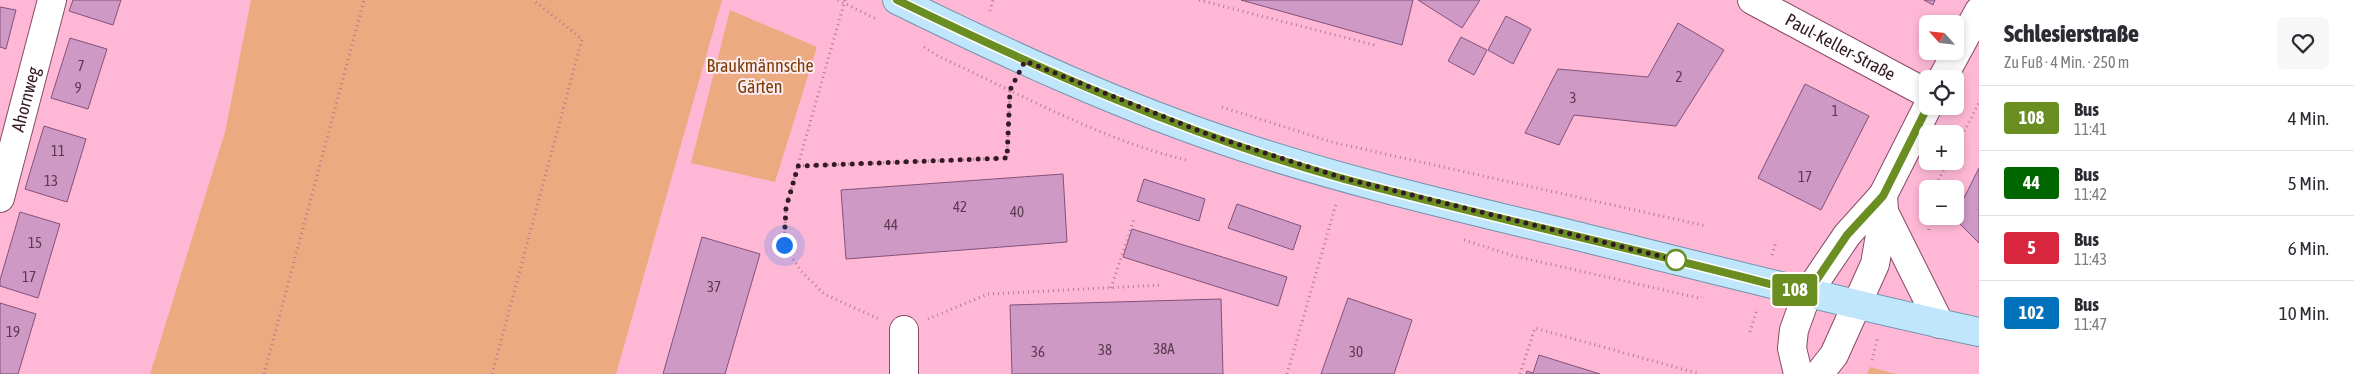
<!DOCTYPE html>
<html lang="de">
<meta charset="utf-8">
<style>
:root{--surface:#fff;--page:#f7f7f7;--text:#2b2b33;--muted:#7c7c81;--line:#e1e1e2}
body{margin:0;font-family:"Asap Condensed",sans-serif;background:var(--page);color:var(--text);height:100vh;display:flex;flex-direction:column;font-size:19px;white-space:nowrap}
*{box-sizing:border-box;margin:0}
p{font-size:16px;color:var(--muted)}
.icon{flex:none;width:28px;height:28px;fill:none;stroke:currentColor;stroke-width:2;stroke-linecap:round;stroke-linejoin:round}
.map{position:relative;flex:1;overflow:hidden}
.side{display:flex;flex-direction:column;background:var(--surface);width:375px}
.side>*{flex:none}
.badge{padding:0 10px;border-radius:4px;font-size:18px;line-height:32px}
.needle{width:32px;rotate:297deg}
.tools{position:absolute;left:1919px;top:15px;display:grid;gap:10px}
.tools a{display:grid;place-items:center;width:45px;height:45px;border-radius:8px;background:var(--surface);box-shadow:0 2px 8px #0003;font-size:25px}
.you{position:absolute;width:25px;height:25px;margin:-12px;border:4px solid #fff;border-radius:50%;background:#1a73e8;box-shadow:0 0 0 8px #1a73e833}
.map>.badge{position:absolute;translate:-50% -50%;box-shadow:0 0 0 2px #fff}
.round{display:grid;place-items:center;flex:none;width:52px;height:52px;border-radius:8px;background:var(--page)}
.head{display:flex;align-items:center;justify-content:space-between;height:85px;padding:0 25px}
h1{font-size:24px;font-weight:800;line-height:38px}
ul{padding:0;list-style:none}
li{display:flex;align-items:center;gap:15px;height:65px;padding:0 25px;border-top:1px solid var(--line)}
li div{flex:1}
li b{display:block;font-size:19px}
li em{font-style:normal}
li .badge{min-width:55px;font-weight:700;text-align:center}
main{display:flex;flex:1;min-height:0}
.map>svg:first-child{display:block}
.green{fill:#ecaa81}
.building{fill:#cf99c6;stroke:#82517a}
.lines{fill:none;stroke-linecap:round;stroke-linejoin:round}
.minor-casing{stroke:#874b66;stroke-width:30}
.major-casing{stroke:#7394ae;stroke-width:30}
.path{stroke:#b07b91;stroke-width:3;stroke-dasharray:1 4;stroke-linecap:butt}
.minor{stroke:#fff;stroke-width:28}
.major{stroke:#bfe6fb;stroke-width:28}
.line-casing{stroke:#fff;stroke-width:11}
.line{stroke:#6b8e23;stroke-width:8}
.walk{stroke:#341a26;stroke-width:5;stroke-dasharray:0 9}
.stop-dot{fill:#fff;stroke:#6b8e23;stroke-width:2.5}
.labels{text-anchor:middle;stroke-width:4;stroke-linejoin:round;paint-order:stroke}
.number-label{font-size:15px;fill:#5b3a4e}
.street-label{font-size:18px;fill:#341a26;stroke:#fbecf1}
.park-label{font-size:18px;fill:#7e3d04;stroke:#fbecf1}
</style>
<main>
<div class="map">
<svg width="1979" height="374" viewBox="0 0 1979 374">
<rect width="100%" height="100%" fill="#feb8d5"/>
<path class="green" d="M251 0H722L616 374H150L225 132Z
M730 10 817 47 775 182 691 163Z
M1870 367 1896 374H1867Z"/>
<path class="building" d="M73 0H121L113 25 69 11Z
M1241 0H1413L1402 45Z
M1418 0H1480L1462 28Z
M1924 0H1935L1933 5Z
M0 7 16 10 6 49 0 47Z
M1506 16 1531 29 1513 64 1488 50Z
M1678 23 1724 50 1676 126 1574 115 1559 145 1525 133 1558 69 1648 77Z
M1461 37 1487 50 1474 75 1448 61Z
M70 38 107 49 88 109 51 98Z
M1805 84 1869 116 1821 210 1758 178Z
M44 126 86 139 67 202 25 189Z
M1979 168V243L1953 217 1955 216Z
M1063 174 1067 242 846 259 841 190Z
M1144 179 1205 199 1199 221 1137 201Z
M1237 204 1301 226 1293 250 1228 228Z
M20 212 60 224 38 298 0 286V280Z
M1132 229 1287 277 1278 306 1123 257Z
M702 237 760 254 725 374H663Z
M1348 298 1412 320 1394 374H1321Z
M1221 299 1223 374H1012L1010 305Z
M0 303 36 314 18 374H0Z
M1539 355 1600 374H1526L1527 371 1533 373Z"/>
<g class="lines">
<defs>
<g id="minor">
<path id="s1" d="M1752 0 1928 94"/>
<path d="M1942 79 1979 11"/>
<path id="s2" d="M0 198 52 0"/>
<path d="M1884 212 1940 324"/>
<path d="M904 330V374"/>
<path d="M1798 374 1792 348 1794 330 1807 294 1847 235 1883 195 1928 106"/>
<path d="M1819 374 1834 355 1875 264 1884 212 1883 195"/>
</g>
<path id="major" d="M897 0C1009 55 1124 108 1243 147 1355 184 1471 210 1585 238 1716 270 1847 304 1979 332"/>
</defs>
<use href="#minor" class="minor-casing"/>
<use href="#major" class="major-casing"/>
<path class="path" d="M838 0 876 19
M845 0 786 207 784 245 801 271 824 294 879 319
M1199 0 1378 46
M990 11 993 0
M924 47 940 57C1020 94 1100 139 1186 160
M1222 107 1332 142 1706 226
M1955 149 1979 103
M798 166 1007 158 1010 90
M1934 189 1948 161
M1928 209 1929 234
M1464 240 1514 256 1699 298 1702 297
M1772 255 1776 242
M1111 288 1134 219
M928 319 988 294 1162 285
M1750 332 1757 309
M1872 360 1878 337
M264 374 364 0
M492 374 582 39 533 0
M1287 374 1336 204
M1520 374 1535 328 1700 374"/>
<use href="#minor" class="minor"/>
<use href="#major" class="major"/>
</g>
<g class="lines">
<defs>
<path id="line" d="M897 0C1041 70 1189 136 1344 179 1497 220 1654 252 1807 294L1847 235 1883 196 1928 106"/>
</defs>
<use href="#line" class="line-casing"/>
<use href="#line" class="line"/>
<path class="walk" d="M784 245 786 208 798 166 1007 158 1010 90 1025 61 1212 136 1343 178 1684 262 1676 260"/>
</g>
<circle class="stop-dot" cx="1676" cy="260" r="10"/>
<g class="labels">
<g class="number-label">
<text x="81" y="71">7</text>
<text x="1679" y="82">2</text>
<text x="78" y="93">9</text>
<text x="1573" y="103">3</text>
<text x="1835" y="116">1</text>
<text x="58" y="156">11</text>
<text x="1805" y="182">17</text>
<text x="51" y="186">13</text>
<text x="960" y="212">42</text>
<text x="1017" y="217">40</text>
<text x="891" y="230">44</text>
<text x="35" y="248">15</text>
<text x="29" y="282">17</text>
<text x="714" y="292">37</text>
<text x="13" y="337">19</text>
<text x="1164" y="354">38A</text>
<text x="1105" y="355">38</text>
<text x="1038" y="357">36</text>
<text x="1356" y="357">30</text>
</g>
<g class="street-label">
<text dy="6" stroke="none"><textPath href="#s1" startOffset="100">Paul-Keller-Straße</textPath></text>
<text dy="6" stroke="none"><textPath href="#s2" startOffset="102">Ahornweg</textPath></text>
</g>
<g class="park-label">
<text x="760" y="72">Braukmännsche<tspan x="760" dy="21">Gärten</tspan></text>
</g>
</g>
</svg>
<div class="tools">
<a><svg class="needle" viewBox="-14 -14 28 28"><path d="M0-13l5 13h-10z" fill="#e53935"/><path d="M0 13l5-13h-10z" fill="#7c7c81"/></svg></a>
<a><svg class="icon" aria-label="locate" viewBox="0 0 24 24"><circle cx="12" cy="12" r="6"/><path d="M12 2v4M12 18v4M2 12h4M18 12h4"/></svg></a>
<a>+</a>
<a>−</a>
</div>
<div class="you" style="left:784px;top:245px"></div>
<b class="badge" style="left:1795px;top:290px;background:#6b8e23;color:#fff">108</b>
</div>
<section class="side">
<div class="head"><div><h1>Schlesierstraße</h1><p>Zu Fuß · 4 Min. · 250 m</p></div><a class="round"><svg class="icon" aria-label="heart" viewBox="0 0 24 24"><path d="M12 20l-8-8c-3-5 5-10 8-4 3-6 11-1 8 4z"/></svg></a></div>
<ul>
<li><span class="badge" style="background:#6b8e23;color:#fff">108</span><div><b>Bus</b><p>11:41</p></div><em>4 Min.</em></li>
<li><span class="badge" style="background:#060;color:#fff">44</span><div><b>Bus</b><p>11:42</p></div><em>5 Min.</em></li>
<li><span class="badge" style="background:#d7263d;color:#fff">5</span><div><b>Bus</b><p>11:43</p></div><em>6 Min.</em></li>
<li><span class="badge" style="background:#0072bc;color:#fff">102</span><div><b>Bus</b><p>11:47</p></div><em>10 Min.</em></li>
</ul>
</section>
</main>
